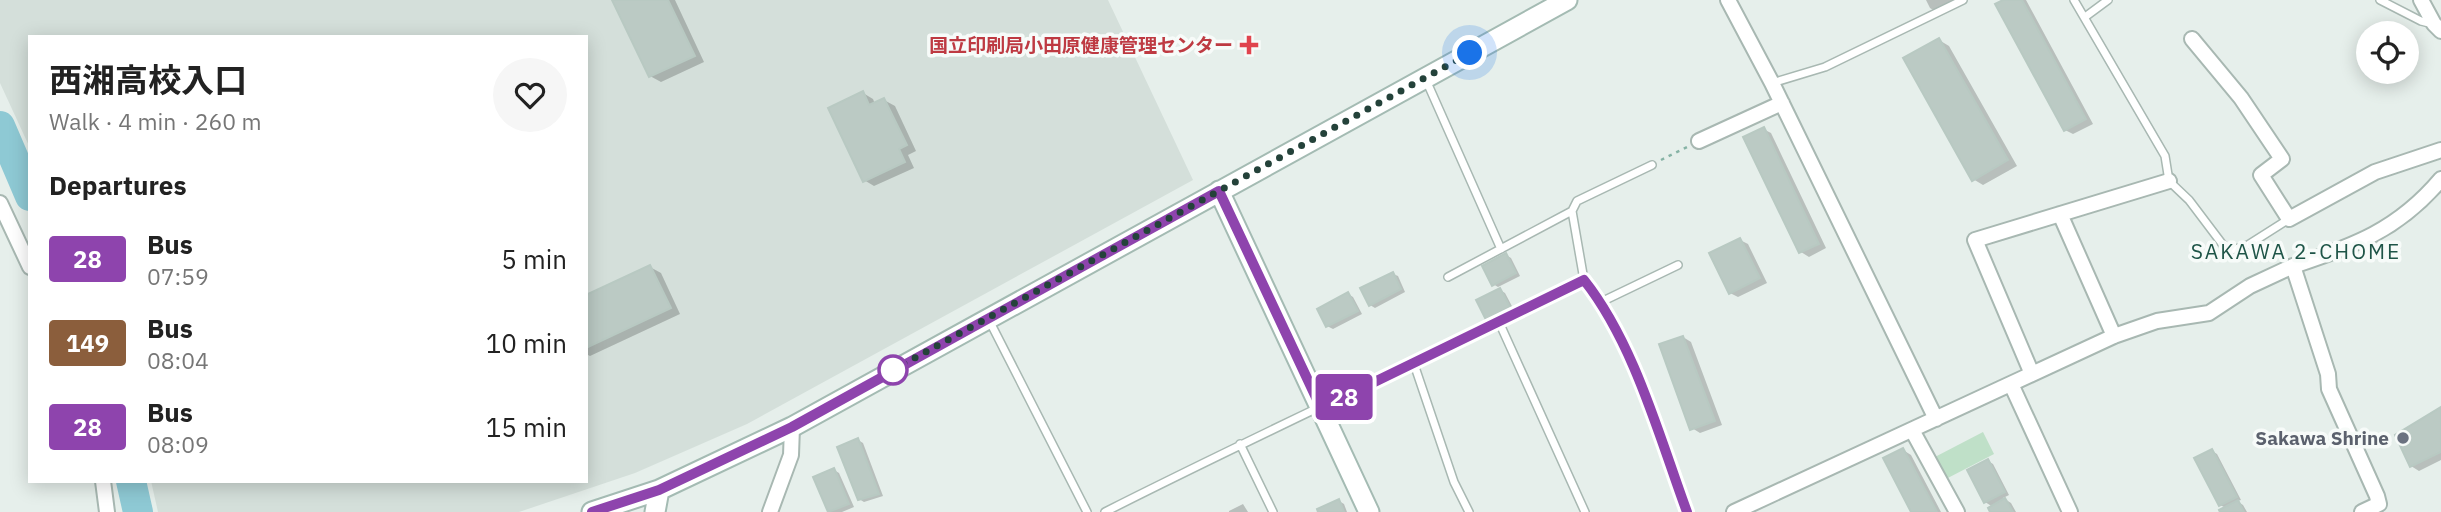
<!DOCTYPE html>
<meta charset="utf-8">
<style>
:root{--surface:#fff;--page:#f6f6f6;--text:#222;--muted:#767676}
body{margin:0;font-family:"IBM Plex Sans","Noto Sans JP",sans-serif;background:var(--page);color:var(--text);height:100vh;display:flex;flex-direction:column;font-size:26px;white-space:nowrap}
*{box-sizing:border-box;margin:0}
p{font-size:23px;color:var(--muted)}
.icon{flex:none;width:38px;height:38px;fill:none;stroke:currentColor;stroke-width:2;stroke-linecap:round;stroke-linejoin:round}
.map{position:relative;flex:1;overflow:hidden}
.details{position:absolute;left:28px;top:35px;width:560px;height:448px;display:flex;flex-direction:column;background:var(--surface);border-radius:0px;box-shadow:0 4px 18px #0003}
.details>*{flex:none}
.badge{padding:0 14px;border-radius:5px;font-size:24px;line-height:46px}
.controls{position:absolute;left:2356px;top:21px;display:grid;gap:14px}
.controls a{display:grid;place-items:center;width:63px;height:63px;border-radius:50%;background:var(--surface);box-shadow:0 4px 18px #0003;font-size:35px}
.you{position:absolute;width:35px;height:35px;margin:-18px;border:5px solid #fff;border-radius:50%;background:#1a73e8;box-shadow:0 0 0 10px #1a73e833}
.map>.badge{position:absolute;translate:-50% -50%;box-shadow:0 0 0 4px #fff}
h2{padding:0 21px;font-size:26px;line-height:63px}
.round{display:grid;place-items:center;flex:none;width:74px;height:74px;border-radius:37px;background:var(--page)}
.head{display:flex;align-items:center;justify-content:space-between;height:119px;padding:0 21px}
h1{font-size:33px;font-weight:700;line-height:52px}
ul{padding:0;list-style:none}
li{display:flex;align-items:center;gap:21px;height:84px;padding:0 21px}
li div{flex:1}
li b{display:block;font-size:26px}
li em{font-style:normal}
li .badge{min-width:77px;font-weight:700;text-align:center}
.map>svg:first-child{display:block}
.built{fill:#d4dfda}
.green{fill:#bfe0c8}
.shadow{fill:#0003}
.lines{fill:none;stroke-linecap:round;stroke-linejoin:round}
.river{stroke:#8ec9d4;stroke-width:30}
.building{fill:#bbcac4;stroke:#b8c9c2;stroke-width:2}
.lane-casing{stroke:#a8b8b2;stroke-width:10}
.street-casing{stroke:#a8b8b2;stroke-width:18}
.secondary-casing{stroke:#a4bbb3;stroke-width:23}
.path{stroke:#86b3a5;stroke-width:2.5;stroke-dasharray:3.5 5;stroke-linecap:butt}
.lane{stroke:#fff;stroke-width:7}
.street{stroke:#fff;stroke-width:14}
.secondary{stroke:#fff;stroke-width:19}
.line-casing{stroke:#fff;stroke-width:16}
.line{stroke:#8e44ad;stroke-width:10}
.walk{stroke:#24423a;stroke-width:7;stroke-dasharray:0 12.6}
.health-dot{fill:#e0444e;stroke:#f7fbf9;stroke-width:2.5}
.stop-dot{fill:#fff;stroke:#8e44ad;stroke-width:3.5}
.worship-dot{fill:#6b7280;stroke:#f7fbf9;stroke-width:2.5}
.labels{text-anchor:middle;stroke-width:7;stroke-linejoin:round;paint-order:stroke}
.health-label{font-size:19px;font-weight:bold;fill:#be3a42;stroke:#f7fbf9;text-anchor:end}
.worship-label{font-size:19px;font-weight:bold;fill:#5b616d;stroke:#f7fbf9;text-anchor:end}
.neighbourhood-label{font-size:21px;letter-spacing:2px;fill:#1f5548;stroke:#f7fbf9}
</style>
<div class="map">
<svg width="2441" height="512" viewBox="0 0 2441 512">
<rect width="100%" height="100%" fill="#e6efeb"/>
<path class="built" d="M0 0H1108L1193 180 747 424 635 473 519 512H158L151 481H586V37H30V148L0 83Z"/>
<path class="green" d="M1983 432 1994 454 1944 480 1933 458Z"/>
<path class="shadow" d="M614 0H675L704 62 661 82 650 76Z
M1926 0H1955L1938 13 1930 8Z
M2006 0H2026L2093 124 2073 134 2065 130Z
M1939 40 1949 46 2017 166 1983 185 1973 179Z
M863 93 873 99 875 104 884 100 895 106 916 151 908 155 914 168 874 186 864 180Z
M1763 129 1771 133 1826 248 1809 257 1801 252Z
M1740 240 1748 244 1767 283 1738 297 1730 293Z
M1506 255 1511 258 1520 276 1498 287 1493 284Z
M650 267 661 273 680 314 590 356 586 354V297Z
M1393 274 1398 276 1405 292 1375 308 1370 305Z
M1500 290 1505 293 1514 310 1493 322 1488 319Z
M1348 294 1353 297 1362 314 1333 329 1327 326Z
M1683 337 1691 342 1722 425 1700 433 1692 428Z
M2441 409V460L2419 471 2411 466Z
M858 440 863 443 883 496 864 502 859 499Z
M1903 450 1911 455 1941 512H1913Z
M2212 451 2217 454 2241 500 2237 501 2243 505 2247 512H2222L2226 508 2220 505Z
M1988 461 1993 464 2009 495 2003 498 2011 503 2016 512H1992L1993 507 1985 502Z
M834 470 839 473 854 507 842 512H829L815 478Z
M1339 501 1344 504 1347 512H1320Z
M1243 504 1248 512H1229V511Z"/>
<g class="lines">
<path class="river" d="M0 126 30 196
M131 481 138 512"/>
</g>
<path class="building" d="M612 0H668L695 56 649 77Z
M2003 0H2022L2086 119 2064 131 1995 4Z
M1939 38 2008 160 1972 181 1903 58Z
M863 91 869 105 884 98 907 145 899 149 905 162 863 182 828 108Z
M1764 127 1819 244 1799 253 1743 137Z
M1740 238 1760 278 1729 294 1709 253Z
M1506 253 1516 273 1492 286 1482 266Z
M650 265 671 308 586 348V295Z
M1393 272 1401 289 1369 306 1360 288Z
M1500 288 1510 307 1486 320 1476 300Z
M1348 292 1358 311 1326 327 1317 309Z
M1683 336 1715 421 1690 430 1659 344Z
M2441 407V452L2410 467 2395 435Z
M858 438 879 494 858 500 837 447Z
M1903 448 1937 512H1911L1883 458Z
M2212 449 2237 497 2219 506 2194 458Z
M1988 459 2005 492 1984 503 1967 470Z
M834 468 849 504 828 512 813 477Z
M2005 498 2013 512H1990L1988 508Z
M1339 499 1344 512H1318L1317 509Z
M2238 500 2244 512H2220L2219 510Z"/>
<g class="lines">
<defs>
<path id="lane" d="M2074 0 2165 156 2169 181 2189 200 2223 245 2232 250 2248 245 2289 219
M2380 0 2421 21 2433 24
M2085 17 2108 0
M1426 80 1501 249
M1772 83 1825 67 1963 0
M1572 211 1577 201 1652 165
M1448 277 1572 211 1584 280
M1601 302 1678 265
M990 322 1087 512
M1499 322 1585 512
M1414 364 1454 482 1469 512
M1240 444 1273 512
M1105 512C1263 432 1425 358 1584 280 1633 342 1659 437 1687 512"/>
<path id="street" d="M1728 0 1772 83 1936 419
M2421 0 2434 24 2441 31
M2192 39 2241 98 2282 159 2261 175 2289 219 2375 172 2441 150
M1699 141 1782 103
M0 203 30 267
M2060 214 2114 336
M2293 266C2354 246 2398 230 2441 179
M2032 374 1975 240 2169 181
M2011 384 2070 512
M1912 430 1957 512
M103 481 107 512
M770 512 791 455 792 427
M1734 512 2114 336 2157 321 2209 313 2250 286 2293 266 2328 374 2329 389 2377 496 2379 504 2362 512"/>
<path id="secondary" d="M1219 191 1369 512
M592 512 659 490 792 427 1567 0
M655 512 659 490"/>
</defs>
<use href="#lane" class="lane-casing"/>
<use href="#street" class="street-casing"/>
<use href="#secondary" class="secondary-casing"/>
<path class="path" d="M1661 160 1687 147"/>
<use href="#lane" class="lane"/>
<use href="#street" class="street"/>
<use href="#secondary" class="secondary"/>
</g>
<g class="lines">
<defs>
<path id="line" d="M592 512 659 490 792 427 1219 191 1321 408 1584 280C1634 343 1659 436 1687 512"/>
</defs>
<use href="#line" class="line-casing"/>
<use href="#line" class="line"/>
<path class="walk" d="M893 370 1470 53"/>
</g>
<path class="health-dot" d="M1245.5 34.5h7v7h7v7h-7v7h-7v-7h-7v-7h7z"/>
<circle class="stop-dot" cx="893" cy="370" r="14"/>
<circle class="worship-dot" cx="2403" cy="438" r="7"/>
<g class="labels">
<g class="health-label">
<text x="1233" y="52">国立印刷局小田原健康管理センター</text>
</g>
<g class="worship-label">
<text x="2389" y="445">Sakawa Shrine</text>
</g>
<g class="neighbourhood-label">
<text x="2296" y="259">SAKAWA 2-CHOME</text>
</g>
</g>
</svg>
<div class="controls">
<a><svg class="icon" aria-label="locate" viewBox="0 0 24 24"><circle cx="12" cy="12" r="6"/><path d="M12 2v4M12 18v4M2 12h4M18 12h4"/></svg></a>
</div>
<div class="you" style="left:1470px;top:53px"></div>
<b class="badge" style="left:1344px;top:397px;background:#8e44ad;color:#fff">28</b>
<section class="details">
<div class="head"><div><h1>西湘高校入口</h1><p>Walk · 4 min · 260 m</p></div><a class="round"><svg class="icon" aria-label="heart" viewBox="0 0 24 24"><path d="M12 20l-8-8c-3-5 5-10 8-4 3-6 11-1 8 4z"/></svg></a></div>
<h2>Departures</h2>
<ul>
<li><span class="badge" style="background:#8e44ad;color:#fff">28</span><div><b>Bus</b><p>07:59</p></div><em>5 min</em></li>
<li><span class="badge" style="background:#8b5e3c;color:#fff">149</span><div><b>Bus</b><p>08:04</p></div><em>10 min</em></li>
<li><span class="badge" style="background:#8e44ad;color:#fff">28</span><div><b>Bus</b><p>08:09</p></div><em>15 min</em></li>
</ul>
</section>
</div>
